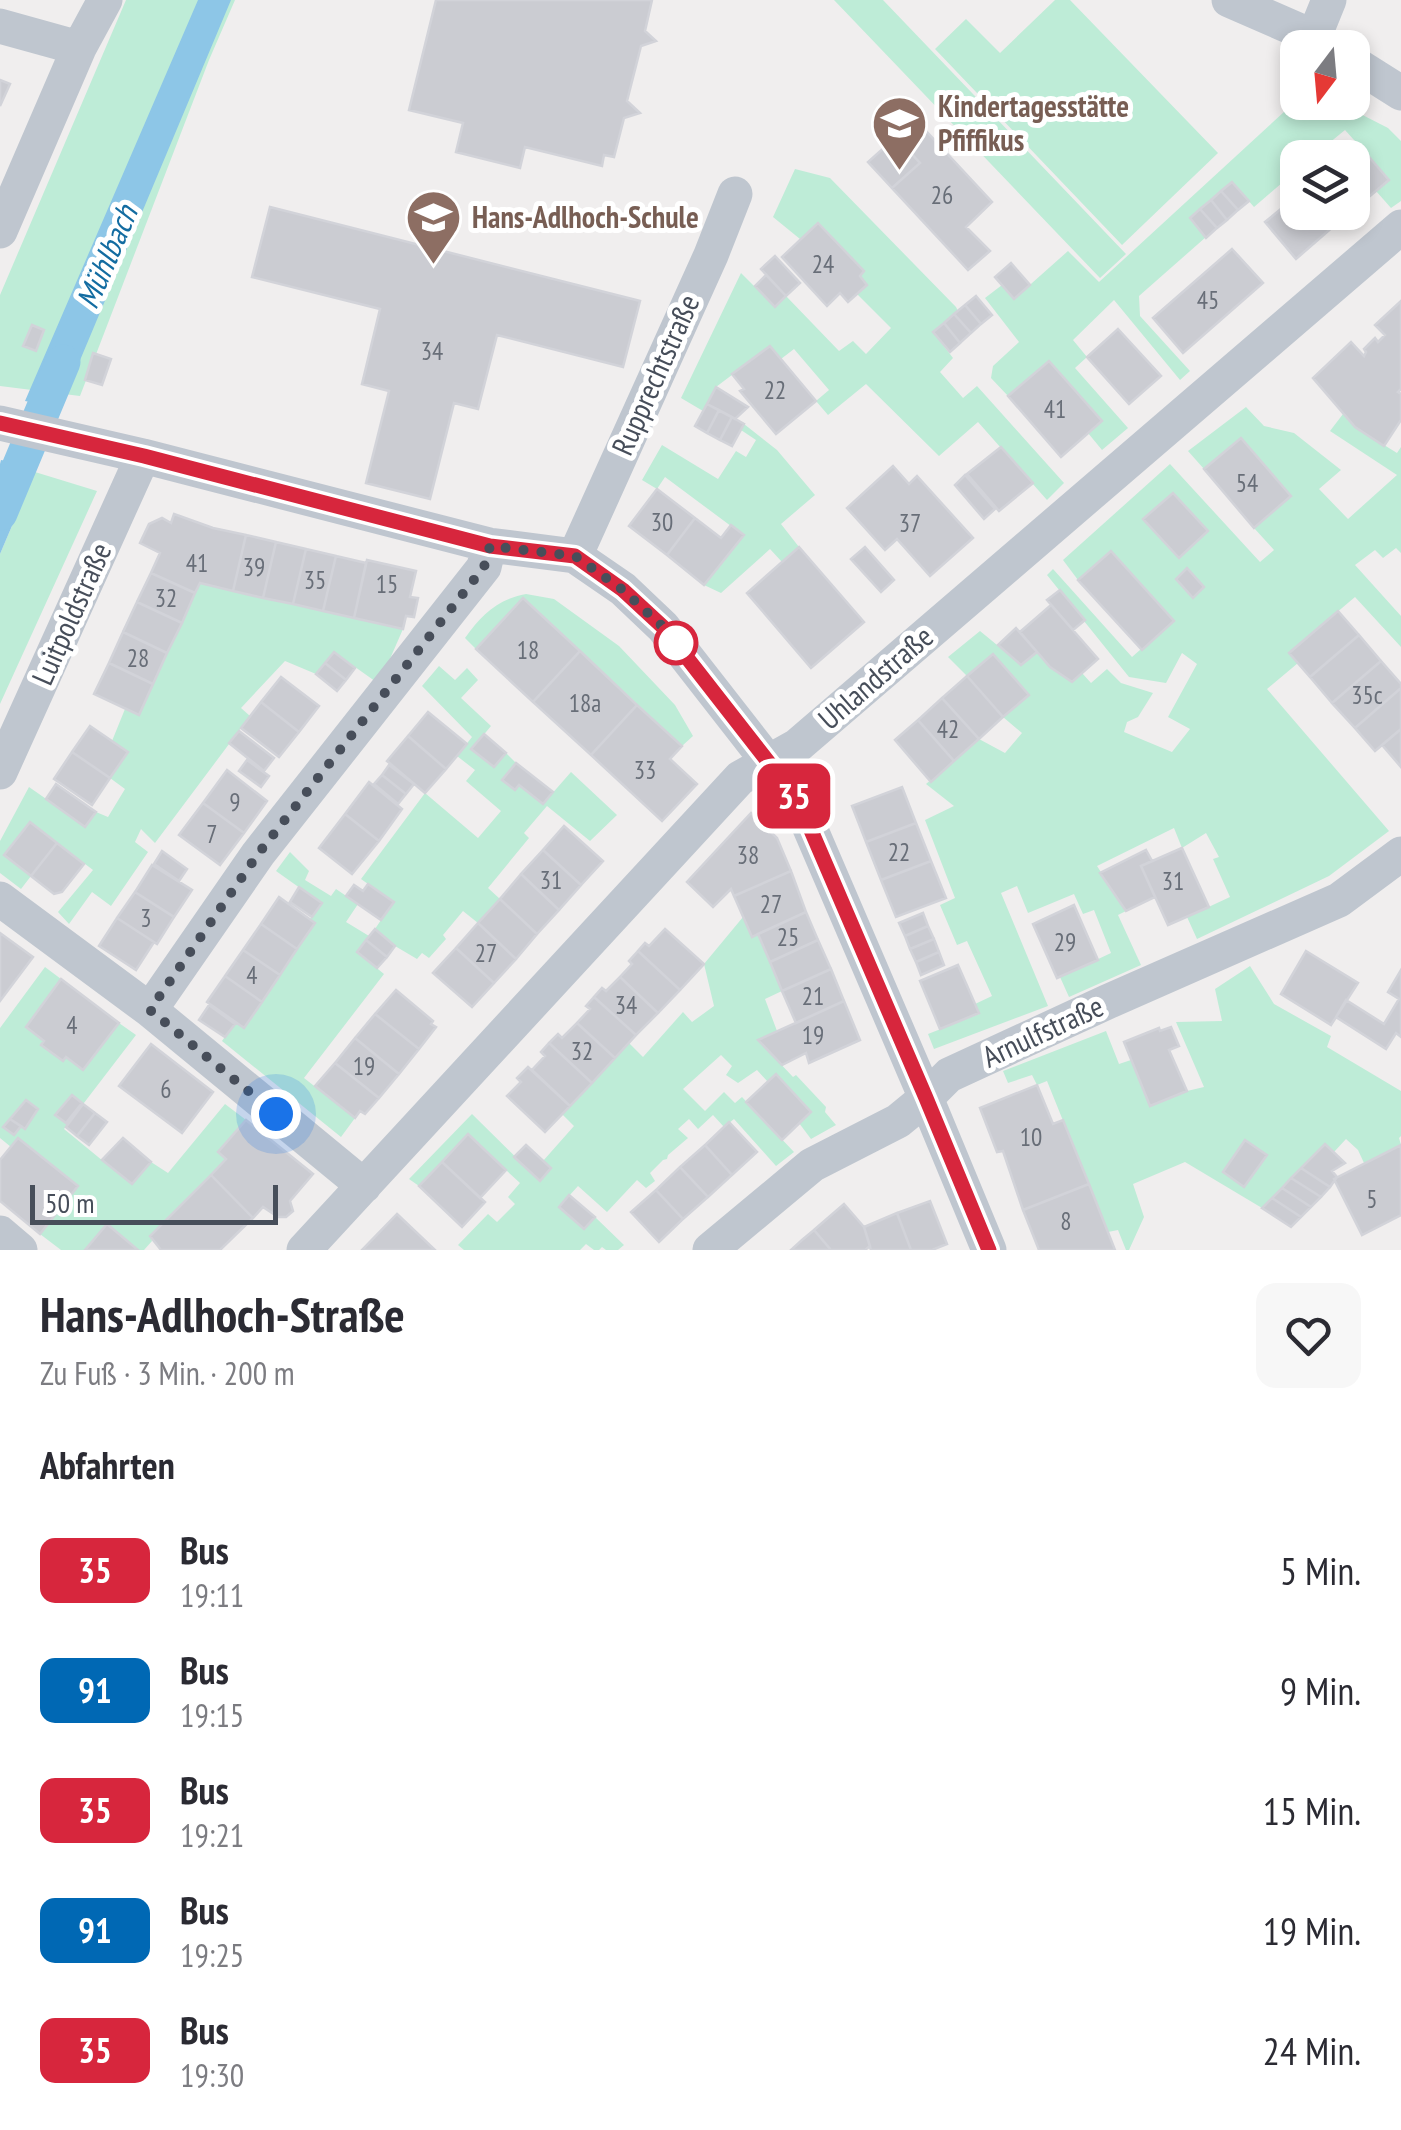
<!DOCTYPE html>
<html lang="de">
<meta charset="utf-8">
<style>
:root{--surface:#fff;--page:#f7f7f7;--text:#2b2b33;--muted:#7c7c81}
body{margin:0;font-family:"PT Sans Narrow",sans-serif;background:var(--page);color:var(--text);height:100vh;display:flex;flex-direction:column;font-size:38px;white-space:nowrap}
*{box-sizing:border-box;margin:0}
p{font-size:32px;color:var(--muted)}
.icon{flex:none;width:55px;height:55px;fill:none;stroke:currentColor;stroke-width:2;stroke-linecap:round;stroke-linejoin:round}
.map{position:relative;height:1250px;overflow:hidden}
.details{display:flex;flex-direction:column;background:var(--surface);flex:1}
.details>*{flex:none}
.badge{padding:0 20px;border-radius:15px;font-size:35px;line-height:65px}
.needle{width:65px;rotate:196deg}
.fabs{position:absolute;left:1280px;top:30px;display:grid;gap:20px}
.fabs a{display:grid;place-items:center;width:90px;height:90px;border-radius:20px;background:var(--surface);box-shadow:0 5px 15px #0003;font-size:50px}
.scale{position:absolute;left:30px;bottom:25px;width:248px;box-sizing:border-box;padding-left:10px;border:5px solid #474e5a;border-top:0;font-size:28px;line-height:35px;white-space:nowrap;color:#474e5a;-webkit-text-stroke:8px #fff;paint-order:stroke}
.you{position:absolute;width:50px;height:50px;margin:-25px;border:8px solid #fff;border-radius:50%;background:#1a73e8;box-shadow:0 0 0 15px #1a73e833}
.map>.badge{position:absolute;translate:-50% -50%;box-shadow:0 0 0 5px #fff}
h2{padding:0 40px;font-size:38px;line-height:90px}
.round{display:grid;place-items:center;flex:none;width:105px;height:105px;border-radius:20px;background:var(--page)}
.summary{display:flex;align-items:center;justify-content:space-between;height:170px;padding:0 40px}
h1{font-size:48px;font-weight:700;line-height:75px}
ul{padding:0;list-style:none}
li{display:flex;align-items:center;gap:30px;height:120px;padding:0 40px}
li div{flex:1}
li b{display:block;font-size:38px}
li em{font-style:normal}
li .badge{min-width:110px;font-weight:700;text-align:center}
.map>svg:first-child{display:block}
.green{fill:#beecd7}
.water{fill:#8dc6e7}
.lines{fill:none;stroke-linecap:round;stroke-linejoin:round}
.canal{stroke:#8dc6e7;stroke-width:35}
.building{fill:#cbccd2;stroke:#d2d3d9;stroke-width:2.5}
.minor{stroke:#bfc6cf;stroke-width:35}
.line-casing{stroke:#fff;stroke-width:22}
.line{stroke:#d7263d;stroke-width:15}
.walk{stroke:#474e5a;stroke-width:10;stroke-dasharray:0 18}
.stop-dot{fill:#fff;stroke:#d7263d;stroke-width:5}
.labels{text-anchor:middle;stroke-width:10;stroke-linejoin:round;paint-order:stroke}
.number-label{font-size:25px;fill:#686e78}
.education-label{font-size:30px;font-weight:bold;fill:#785e54;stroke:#fff;text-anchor:start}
.street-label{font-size:30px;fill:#474e5a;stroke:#fff}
.water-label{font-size:32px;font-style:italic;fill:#136ca1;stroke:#fff}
</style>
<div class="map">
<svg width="1401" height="1250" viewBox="0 0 1401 1250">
<rect width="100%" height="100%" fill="#f0eeee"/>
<path class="green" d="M126 0H235L209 60 80 396 0 386V295Z
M834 0H883L1126 254 1100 278Z
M1055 0H1070L1218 153 1122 245 935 49 966 19 1000 53Z
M1297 100 1298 102 1339 103 1388 128 1401 141V201L1391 208 1376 191 1389 179 1345 130 1312 157 1298 158 1297 170 1254 207 1232 182 1190 218 1206 237 1139 296 1140 316 1190 371 1180 380 1114 300 1073 340 1087 357 1075 368 1128 428 1102 450 1088 433 1101 421 1049 361 1008 396 991 378 993 366 1019 342 985 298 1002 285 1014 299 1068 251 1099 282Z
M795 169 830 178 956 307 958 311 933 332 953 358 940 372 963 398 977 386 1064 483 1047 500 978 422 939 456 866 384 828 415 816 401 829 390 794 349 781 359 769 347 716 387 703 411 681 398 741 273 774 306 786 296 839 351 853 341 866 354 891 328 857 294 860 276 864 271 819 223 800 239 773 217Z
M1246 407 1264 426 1294 433 1341 470 1319 489 1348 519 1397 475 1330 431 1343 414 1355 427 1397 453 1401 447V553L1396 548 1383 558 1375 550 1355 565 1401 616V647L1355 597 1290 652 1298 663 1267 689 1389 831 1329 876 1197 939 1187 917 1230 897 1213 859 1219 857 1206 833 1182 848 1174 828 1097 866 1126 911 1118 915 1141 965 1069 997 1060 977 1111 953 1094 910 1083 914 1074 894 1028 913 1017 886 1001 893 1048 1006 934 1049 928 1034 979 1014 975 1004 992 996 967 941 957 945 940 905 955 898 925 820 954 806 926 784 979 739 1005 753 1022 733 1003 717 1028 695 993 654 967 676 948 657 980 631 1020 664 1037 652 1050 667 1071 682 1082 673 1091 683 1107 669 1121 683 1153 693 1138 717 1127 722 1124 732 1172 752 1190 729 1168 717 1197 664 1182 653 1166 683 1129 677 1047 575 1053 569 1132 657 1174 620 1111 551 1078 580 1063 560 1170 464 1260 562 1274 550 1254 528 1291 496 1241 438 1204 469 1188 451Z
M744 424 777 450 815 495 781 524 799 547 782 562 770 549 721 593 704 585 743 535 665 477 657 489 642 480 662 445 718 479 736 451 746 457 756 440 741 430Z
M35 472 97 491 0 704V554Z
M200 583 403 629 379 684 334 652 316 674 285 661 241 708 250 716 155 843 141 829 135 842 148 852 111 906 92 892 69 924 58 912 93 870 30 822 4 855 31 876 21 889 0 873V841L29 787 85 826 96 812 108 817 125 789 110 778 128 752 112 741 125 709 139 715Z
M526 594 554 599 619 646 675 705 693 736 682 746 524 598 476 649 465 638C481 615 498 599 526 594Z
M439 666 455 680 467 668 478 680 461 698 491 726 472 749 493 767 506 753 516 763 503 780 515 790 519 785 543 804 571 772 617 815 590 841 547 806 524 833 529 838 488 888 500 899 478 923 463 911 443 935 446 939 429 958 422 953 417 959 395 946 375 929 393 902 361 879 425 793 478 838 501 811 466 781 475 770 457 756 472 737 422 686Z
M290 852 309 871 305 880 331 896 336 889 358 904 346 922 369 936 357 952 384 974 304 1078 355 1118 341 1137 222 1041 235 1022 244 1027 315 923 310 919 321 903 276 871Z
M743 917 752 937 758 934 782 991 765 999 777 1031 758 1040 793 1077 796 1075 826 1107 825 1112 836 1125 811 1139 799 1123 811 1111 776 1074 768 1082 757 1070 738 1083 726 1075 732 1066 721 1055 683 1089 705 1111 724 1092 735 1103 742 1097 794 1152 776 1166 734 1119 724 1127 713 1115 698 1129 689 1119 678 1129 688 1138 668 1155 667 1159 663 1160 650 1173 655 1181 646 1188 637 1180 607 1212 578 1186 559 1207 584 1229 595 1217 624 1245 618 1250H606L602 1247 599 1250H594L586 1244 580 1250H464L458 1245 488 1214 497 1222 515 1204 508 1197 520 1183 468 1135 419 1186 409 1179 472 1114 540 1181 551 1169 543 1161 574 1126 562 1114 629 1043 643 1057 683 1012 692 1022 714 1006 704 964Z
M1250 966 1274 1004 1331 1036 1327 1047 1401 1091V1136L1399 1138 1401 1145 1364 1163 1358 1150 1346 1139 1334 1152 1325 1144 1262 1208 1185 1162 1133 1184 1144 1217 1129 1250H1126L1118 1230 1108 1232 1047 1081 1037 1085 1032 1075 1008 1083 1003 1071 1106 1031 1119 1064 1131 1060 1150 1105 1187 1091 1204 1087 1176 1022 1222 1021 1215 989Z
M45 967 61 979 26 1027 44 1041 63 1061 66 1057 83 1069 119 1023 136 1035 64 1129 131 1184 151 1162 168 1173 225 1104 246 1120 219 1152 226 1159 150 1235 152 1241 144 1250H138L107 1224 85 1250H61L40 1234 78 1186 18 1138 11 1147 0 1138V1028Z"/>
<path class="water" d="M198 0H231L60 408 25 401Z
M1 460 37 467 0 554V464Z"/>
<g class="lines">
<path class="canal" d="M0 513 63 362"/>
</g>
<path class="building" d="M436 0H652L645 31 656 41 641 46 627 101 640 113 624 118 614 157 604 155 602 166 525 147 520 168 456 152 463 123 409 110Z
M0 80 10 84 0 106Z
M915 119 992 202 966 227 990 251 968 270 892 188 920 163 896 137Z
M896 137 920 163 892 188 868 162Z
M1358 144 1389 180 1352 211V158H1342Z
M1232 182 1249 201 1238 210 1221 191Z
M1221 191 1238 210 1227 220 1211 200Z
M1298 195V212H1350L1296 259 1265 222Z
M1211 200 1227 220 1217 228 1200 209Z
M270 207 640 301 623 367 497 335 478 409 454 403 430 499 366 483 389 391 362 384 380 309 252 277Z
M1200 209 1217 228 1206 238 1190 218Z
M818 223 864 271 860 276 867 285 848 302 840 293 827 306 782 257Z
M1232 249 1263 283 1183 353 1153 318Z
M775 256 800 283 786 296 761 269Z
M1011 263 1030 285 1014 299 995 277Z
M766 275 786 296 775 307 755 286Z
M976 296 992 315 981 324 965 305Z
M1401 301V389L1398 392 1401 394V420L1384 446 1355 427 1313 378 1351 342 1364 356 1366 352 1364 349 1375 338 1378 342 1385 335 1375 325Z
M965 305 981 324 971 333 954 314Z
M954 314 971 333 960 343 944 323Z
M944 323 960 343 950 352 933 332Z
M32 325 44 330 36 351 23 346Z
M1118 329 1161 376 1129 404 1087 357Z
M770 346 816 401 776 434 740 391 744 389 732 374Z
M93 353 111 359 102 385 85 380Z
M1049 361 1102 421 1061 457 1008 396Z
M716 387 748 407 735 419 707 404Z
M707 404 719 410 707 433 695 426Z
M719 410 732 417 720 440 707 433Z
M732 417 744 424 732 446 720 440Z
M1241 438 1291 496 1254 528 1204 469Z
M1001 447 1033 483 999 511 967 474Z
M893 466 909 484 917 476 973 538 930 576 897 539 885 550 847 508Z
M965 475 995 509 984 519 955 485Z
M657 489 695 518 667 555 629 526Z
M1173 493 1208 531 1179 558 1143 519Z
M174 514 213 528 246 535 233 591 200 583 195 593 151 573 160 553 140 543 149 524 162 518 171 523Z
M695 518 721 538 731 525 744 535 704 585 667 555Z
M246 535 276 542 263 598 233 591Z
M276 542 306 549 293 604 263 598Z
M799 547 864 622 811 668 747 593Z
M865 547 894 580 881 592 851 559Z
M306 549 336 556 323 611 293 604Z
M1111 551 1174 621 1142 650 1078 580Z
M336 556 366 563 354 618 323 611Z
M367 560 416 571 410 597 418 598 414 617 406 616 403 629 354 618Z
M1187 568 1204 587 1193 598 1176 579Z
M151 573 195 593 182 623 137 602Z
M1060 590 1085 620 1073 630 1047 600Z
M523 598 580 651 533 702 476 649Z
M137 602 182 623 167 653 123 632Z
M1051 605 1098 659 1072 682 1050 667 1020 632Z
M1338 611 1359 635 1310 677 1289 653Z
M1016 628 1037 652 1021 665 998 645Z
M123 632 167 653 153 684 109 663Z
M1359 635 1381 661 1332 703 1310 677Z
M580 651 637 705 591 755 533 702Z
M334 652 355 668 346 680 325 663Z
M993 654 1029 695 1003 717 967 676Z
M1381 661 1401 684V688L1355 728 1332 703Z
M109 663 153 684 139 715 94 694Z
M325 663 346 680 337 691 316 674Z
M967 676 1003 717 979 739 942 698Z
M281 677 319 706 299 732 261 702Z
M1401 688V729L1375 751 1355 728Z
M942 698 979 739 954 761 918 720Z
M261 702 299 732 279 757 241 728Z
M637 705 682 746 670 759 697 784 662 821 591 755Z
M428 712 467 744 446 769 408 736Z
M918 720 954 761 931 782 895 740Z
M90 726 128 752 110 778 72 752Z
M1401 729V767L1382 745Z
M239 731 274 758 264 771 229 743Z
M484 734 506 753 494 767 471 749Z
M408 736 446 769 425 793 387 761Z
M72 752 110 778 92 805 54 779Z
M247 760 269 776 261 787 239 771Z
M516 763 553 792 543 804 519 785 515 790 502 780Z
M389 765 414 784 406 794 382 775Z
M227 770 267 801 244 833 203 803Z
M382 775 406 794 398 804 374 784Z
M369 782 402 809 379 841 345 814Z
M56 784 96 812 85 827 46 799Z
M902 787 916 823 866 842 852 806Z
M203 803 244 833 220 865 179 835Z
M751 813 777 838 791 871 734 896 731 889 713 907 687 882Z
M345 814 379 841 352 874 319 848Z
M30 822 57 843 31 876 4 855Z
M916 823 931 861 881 880 866 842Z
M564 826 603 861 581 885 543 850Z
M57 843 84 864 62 892 54 894 31 876Z
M1182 848 1209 907 1168 925 1141 866Z
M543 850 581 885 559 910 521 874Z
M1146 850 1152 861 1141 866 1155 897 1126 911 1100 873Z
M162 851 187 869 179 881 154 864Z
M931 861 946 898 896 917 881 880Z
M152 865 192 890 174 917 135 892Z
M791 871 806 912 752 937 734 896Z
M521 874 559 910 537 934 500 899Z
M368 884 394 902 381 920 346 896 354 885 363 891Z
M299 887 322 903 312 917 290 902Z
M135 892 174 917 157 944 117 918Z
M279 897 315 923 297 949 261 924Z
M500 899 537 934 516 959 478 923Z
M1074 905 1098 960 1057 978 1033 924Z
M806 912 818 940 770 962 758 934Z
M923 913 928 926 905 936 899 923Z
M117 918 154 942 136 970 99 946Z
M478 923 516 959 494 983 456 948Z
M261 924 297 949 280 975 243 950Z
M928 926 934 939 910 949 905 936Z
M375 929 395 946 387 957 366 940Z
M665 929 704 964 680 990 638 951 645 943 649 946Z
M0 933 33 957 0 1001Z
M934 939 939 952 916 962 910 949Z
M366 940 387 957 377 968 357 952Z
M818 940 831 969 782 991 770 962Z
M456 948 494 983 472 1007 433 973Z
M243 950 280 975 262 1002 225 976Z
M638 951 680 990 658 1013 620 977 632 964 629 961Z
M1306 951 1358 983 1331 1025 1281 994Z
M939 952 944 965 921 975 916 962Z
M958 965 979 1013 940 1029 920 981Z
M831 969 844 1001 796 1023 782 991Z
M1401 970V1037L1396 1033 1386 1049 1336 1017 1346 1000 1384 1024 1399 999 1388 992Z
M225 976 262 1002 244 1028 207 1002Z
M620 977 658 1013 636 1035 594 997 602 988 606 991Z
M61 979 119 1023 83 1070 66 1057 63 1061 41 1045 44 1041 26 1027Z
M396 990 433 1021 431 1024 436 1027 419 1049 375 1014Z
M594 997 636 1035 615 1058 577 1023 590 1009 586 1006Z
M844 1001 860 1040 809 1063 806 1053 782 1065 758 1040Z
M209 1005 235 1024 225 1037 199 1020Z
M375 1014 419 1049 399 1074 355 1038Z
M577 1023 615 1058 592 1083 549 1043 558 1034 562 1038Z
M1171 1027 1179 1046 1169 1050 1187 1091 1150 1106 1124 1042 1159 1028 1160 1031Z
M355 1038 399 1074 379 1098 335 1063Z
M549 1043 592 1083 570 1106 532 1070 545 1056 541 1052Z
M151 1044 213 1092 182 1133 119 1086Z
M335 1063 379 1098 365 1114 360 1111 355 1118 315 1086Z
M528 1067 570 1106 545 1132 507 1096 521 1082 517 1078Z
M776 1074 811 1112 782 1140 746 1102Z
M1037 1085 1053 1124 1063 1120 1089 1184 1023 1210 1003 1151 997 1152 980 1108Z
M72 1095 82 1103 66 1123 55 1115Z
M26 1100 38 1109 25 1129 10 1119Z
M83 1104 95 1113 77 1136 66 1127Z
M95 1113 107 1122 89 1145 77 1136Z
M10 1119 21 1126 14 1135 3 1127Z
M246 1120 313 1174 290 1201 293 1211 286 1217H278L263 1207 253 1218 211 1175 226 1159 218 1152Z
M729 1122 757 1152 732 1175 705 1145Z
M468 1134 506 1170 480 1198 442 1162Z
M18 1138 78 1186 40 1234 0 1201V1160Z
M123 1138 151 1162 132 1184 102 1160Z
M1245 1140 1267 1155 1244 1187 1223 1172Z
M1325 1144 1345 1163 1332 1171 1337 1177 1330 1187 1301 1168Z
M526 1145 551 1168 540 1181 514 1157Z
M705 1145 732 1175 708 1197 680 1167Z
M1401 1145V1215L1362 1235 1334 1179Z
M442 1162 485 1202 462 1227 419 1186Z
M680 1167 708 1197 683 1219 656 1190Z
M1301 1168 1330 1187 1321 1197 1291 1178Z
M211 1175 253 1218 220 1250H161L150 1236Z
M1291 1178 1321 1197 1311 1207 1282 1188Z
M1089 1184 1115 1250H1039L1023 1210Z
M1282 1188 1311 1207 1301 1217 1272 1198Z
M656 1190 683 1219 659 1242 631 1212Z
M569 1195 595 1217 584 1229 559 1207Z
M1272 1198 1301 1217 1291 1227 1262 1208Z
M930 1201 947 1244 932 1250H911L897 1213Z
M844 1204 864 1227 870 1246 865 1250H831L814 1230Z
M897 1213 911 1250H871L864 1227Z
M397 1214 435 1250H362Z
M107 1224 138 1250H85Z
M814 1230 831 1250H791L802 1240Z"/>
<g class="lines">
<path class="minor" d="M1229 0 1314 37 1330 48
M0 26 79 48
M1314 37 1329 0
M1352 62 1401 93
M0 231 79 48 105 0
M0 423 143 456 489 545 575 556 623 589 663 627 798 800 926 1098 989 1250
M575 556 711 255 735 194
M0 772 143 456
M0 899 150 1010 364 1186
M150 1010 258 854 484 567 489 545
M0 1233 20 1250
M304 1250 740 778 797 746 1401 227
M710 1250 812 1165 898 1121 926 1098 949 1075 1107 1002 1339 900 1401 854"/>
</g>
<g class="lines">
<defs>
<path id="line" d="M0 423 144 456 490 546 575 556 623 590 663 627 798 800 926 1098 989 1250"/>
</defs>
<use href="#line" class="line-casing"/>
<use href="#line" class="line"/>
<path class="walk" d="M276 1114 150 1010 258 854 484 567 490 546 575 556 623 590 663 627 684 654 676 643"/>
</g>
<defs>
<symbol id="school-pin" viewBox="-11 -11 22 30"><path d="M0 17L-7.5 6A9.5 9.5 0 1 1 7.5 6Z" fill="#8d6e63" stroke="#fff"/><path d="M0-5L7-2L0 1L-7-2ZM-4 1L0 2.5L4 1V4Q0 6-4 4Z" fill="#fff"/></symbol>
</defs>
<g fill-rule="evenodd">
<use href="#school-pin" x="868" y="92" width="63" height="86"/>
<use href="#school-pin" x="402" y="186" width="63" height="86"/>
</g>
<circle class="stop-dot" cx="676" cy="643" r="20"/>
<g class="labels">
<g class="number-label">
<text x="942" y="204">26</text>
<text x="823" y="273">24</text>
<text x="1208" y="309">45</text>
<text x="432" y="360">34</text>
<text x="775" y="399">22</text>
<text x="1055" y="418">41</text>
<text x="1247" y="492">54</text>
<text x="662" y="531">30</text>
<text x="910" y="532">37</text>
<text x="197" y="572">41</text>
<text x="254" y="576">39</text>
<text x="315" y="589">35</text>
<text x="387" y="593">15</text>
<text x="166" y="607">32</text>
<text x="528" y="659">18</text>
<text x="138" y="667">28</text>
<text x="1367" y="704">35c</text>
<text x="585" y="712">18a</text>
<text x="948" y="738">42</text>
<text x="645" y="779">33</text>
<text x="235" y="811">9</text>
<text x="212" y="843">7</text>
<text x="899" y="861">22</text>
<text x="748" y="864">38</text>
<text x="551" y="889">31</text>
<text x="1173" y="890">31</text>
<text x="771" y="913">27</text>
<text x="146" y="927">3</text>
<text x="788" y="946">25</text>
<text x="1065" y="951">29</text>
<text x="486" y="962">27</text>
<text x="252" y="984">4</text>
<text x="813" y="1005">21</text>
<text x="626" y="1014">34</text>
<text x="72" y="1034">4</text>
<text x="813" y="1044">19</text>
<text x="582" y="1060">32</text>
<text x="364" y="1075">19</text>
<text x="166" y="1098">6</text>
<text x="1031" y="1146">10</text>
<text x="1372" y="1208">5</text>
<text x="1066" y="1230">8</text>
</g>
<g class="education-label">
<text x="938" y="117">Kindertagesstätte<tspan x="938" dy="34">Pfiffikus</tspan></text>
<text x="472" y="228">Hans-Adlhoch-Schule</text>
</g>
<g class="street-label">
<text transform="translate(656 375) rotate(-66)" y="10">Rupprechtstraße</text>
<text transform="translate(72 614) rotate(-66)" y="10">Luitpoldstraße</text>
<text transform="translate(876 678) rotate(-41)" y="10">Uhlandstraße</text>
<text transform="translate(1043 1032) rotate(-25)" y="10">Arnulfstraße</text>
</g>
<g class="water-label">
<text transform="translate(107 257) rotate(-67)" y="11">Mühlbach</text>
</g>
</g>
</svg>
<div class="fabs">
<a><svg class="needle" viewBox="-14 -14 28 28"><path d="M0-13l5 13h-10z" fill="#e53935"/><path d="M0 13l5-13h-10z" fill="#7c7c81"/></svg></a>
<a><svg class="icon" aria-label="layers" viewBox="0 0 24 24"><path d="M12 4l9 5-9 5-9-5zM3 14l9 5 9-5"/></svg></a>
</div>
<div class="scale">50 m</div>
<div class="you" style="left:276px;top:1114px"></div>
<b class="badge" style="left:794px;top:796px;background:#d7263d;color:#fff">35</b>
</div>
<section class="details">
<div class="summary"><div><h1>Hans-Adlhoch-Straße</h1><p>Zu Fuß · 3 Min. · 200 m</p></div><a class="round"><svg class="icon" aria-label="heart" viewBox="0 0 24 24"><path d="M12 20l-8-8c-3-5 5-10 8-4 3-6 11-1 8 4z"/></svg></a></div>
<h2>Abfahrten</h2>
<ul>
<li><span class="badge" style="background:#d7263d;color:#fff">35</span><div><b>Bus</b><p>19:11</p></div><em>5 Min.</em></li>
<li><span class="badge" style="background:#0068b4;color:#fff">91</span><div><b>Bus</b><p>19:15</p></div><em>9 Min.</em></li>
<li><span class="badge" style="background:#d7263d;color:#fff">35</span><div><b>Bus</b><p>19:21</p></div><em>15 Min.</em></li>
<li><span class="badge" style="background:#0068b4;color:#fff">91</span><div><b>Bus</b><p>19:25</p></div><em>19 Min.</em></li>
<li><span class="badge" style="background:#d7263d;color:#fff">35</span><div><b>Bus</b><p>19:30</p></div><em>24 Min.</em></li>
</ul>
</section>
